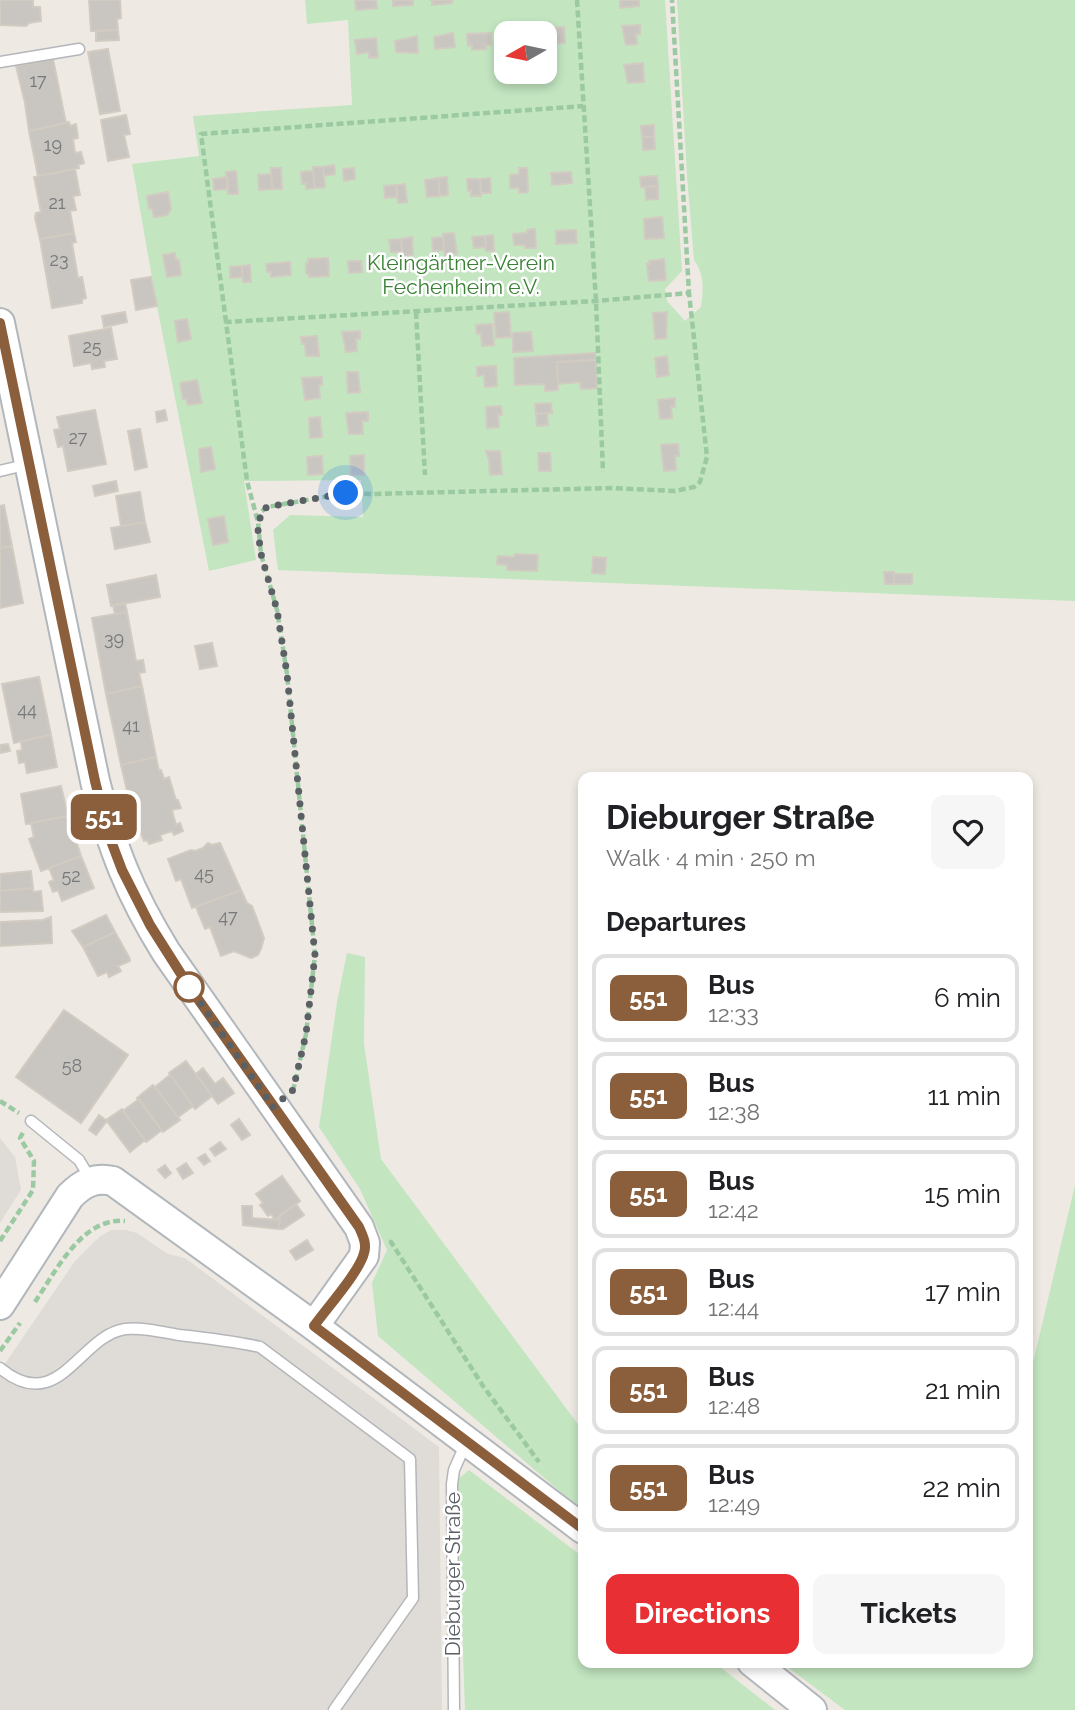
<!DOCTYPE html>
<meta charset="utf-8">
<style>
:root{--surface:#fff;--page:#f6f6f6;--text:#202124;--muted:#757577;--line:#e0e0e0;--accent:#e72f34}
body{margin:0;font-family:Raleway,sans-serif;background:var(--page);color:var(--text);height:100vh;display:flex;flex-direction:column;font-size:26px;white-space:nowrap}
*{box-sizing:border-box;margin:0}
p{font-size:23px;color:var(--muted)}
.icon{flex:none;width:38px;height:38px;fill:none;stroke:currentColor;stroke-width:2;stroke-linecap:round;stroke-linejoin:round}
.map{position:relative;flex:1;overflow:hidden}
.sheet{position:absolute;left:578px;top:772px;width:455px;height:896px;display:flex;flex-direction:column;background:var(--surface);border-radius:14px;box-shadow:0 4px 10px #0003}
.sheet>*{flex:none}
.badge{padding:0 14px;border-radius:10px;font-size:24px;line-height:46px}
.needle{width:46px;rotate:261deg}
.buttons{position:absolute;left:494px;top:21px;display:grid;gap:14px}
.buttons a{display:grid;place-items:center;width:63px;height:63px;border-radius:14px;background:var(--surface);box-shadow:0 4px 10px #0003;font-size:35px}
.you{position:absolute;width:35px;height:35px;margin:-18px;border:5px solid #fff;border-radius:50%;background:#1a73e8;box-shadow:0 0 0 10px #1a73e833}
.map>.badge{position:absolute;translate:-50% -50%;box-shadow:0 0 0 4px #fff}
h2{padding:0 28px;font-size:26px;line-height:63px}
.round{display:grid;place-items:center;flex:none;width:74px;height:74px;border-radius:14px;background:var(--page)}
.summary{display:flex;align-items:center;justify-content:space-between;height:119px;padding:0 28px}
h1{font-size:33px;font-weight:700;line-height:52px}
.action{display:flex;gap:14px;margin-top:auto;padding:14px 28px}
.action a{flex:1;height:80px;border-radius:14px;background:var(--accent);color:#fff;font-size:28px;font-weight:700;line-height:80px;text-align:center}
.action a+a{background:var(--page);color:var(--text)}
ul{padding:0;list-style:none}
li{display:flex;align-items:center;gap:21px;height:88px;margin:0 14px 10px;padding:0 14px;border:4px solid var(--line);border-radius:14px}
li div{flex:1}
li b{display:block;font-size:26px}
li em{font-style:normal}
li .badge{min-width:77px;font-weight:700;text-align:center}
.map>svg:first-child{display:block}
.industrial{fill:#dfdcd7}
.green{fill:#c3e5c0;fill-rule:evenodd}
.building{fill:#c9c5c0;stroke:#d2cbc1;stroke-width:2}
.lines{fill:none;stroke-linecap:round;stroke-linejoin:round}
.lane-casing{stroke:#b4b6ba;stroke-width:13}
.secondary-casing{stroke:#b2b7bb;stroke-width:32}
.path{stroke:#9ac9a2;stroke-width:4.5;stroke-dasharray:7 3.5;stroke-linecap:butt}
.lane{stroke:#fff;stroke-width:10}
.secondary{stroke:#fff;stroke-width:28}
.line-casing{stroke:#fff;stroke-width:16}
.line{stroke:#8b5e3c;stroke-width:10}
.walk{stroke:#5b6064;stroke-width:7;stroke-dasharray:0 12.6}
.stop-dot{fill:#fff;stroke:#8b5e3c;stroke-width:3.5}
.labels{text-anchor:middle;stroke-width:5;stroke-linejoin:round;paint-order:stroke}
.number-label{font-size:18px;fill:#76797b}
.park-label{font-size:21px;fill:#398134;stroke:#fff}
.street-label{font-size:21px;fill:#5b6064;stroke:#fff}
</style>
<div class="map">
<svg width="1075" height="1710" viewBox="0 0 1075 1710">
<rect width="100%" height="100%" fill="#eeeae3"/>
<path class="industrial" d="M0 1138 15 1157 21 1190 0 1223Z
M111 1230H126L137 1233 168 1254 185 1258 439 1447 442 1710H0V1371L75 1261 99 1237Z"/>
<path class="green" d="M305 0H665L682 271 665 289 667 301 685 321 701 307C703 290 705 275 694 260L687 176 677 0H1075V601L278 570 273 530 290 515 363 517 361 480 244 481 256 560 209 571 157 306 132 164 199 156 193 116 352 105 348 20 307 24ZM506 33H544V72H506Z
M347 953 365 957 364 1044 381 1159 583 1431V1511L378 1336 372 1283 387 1250 360 1189 319 1127 337 1002Z
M1075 1185V1710H845L782 1663 1027 1662V1388Z
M469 1470 583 1557V1662L715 1663 775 1710H465L457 1480Z"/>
<path class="building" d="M0 0H33V7H40L41 21 29 23 26 26 0 25Z
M89 0H120L121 18 117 19 118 30 91 31Z
M355 0H376L377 8 356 10Z
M393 0H413V5L393 6Z
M429 0H452V3L432 5V0Z
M620 0H639V6L620 8Z
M640 25V34H636L637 44 626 45 622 26Z
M564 27 565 43H558L557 40 544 41V33H539V29Z
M118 30 119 40 96 41V31Z
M453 33 455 47 435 49 434 37Z
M491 33V45H486V49L472 50V45L468 46 467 34Z
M417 36 418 53 396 52 395 41Z
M376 38 378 57 369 58V52L357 54 355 40Z
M108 49 120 111 100 114 88 52Z
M53 59 66 123 29 131 25 103 16 66Z
M643 63 644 82 628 83 624 65Z
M126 115 130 134 124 135 129 157 108 161 101 120Z
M69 122 70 126 76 124 78 138 73 139 75 153 81 152 84 163 78 165 79 168 38 176 29 131Z
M654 125V137H642L641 126Z
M642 137H654L655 149 643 150Z
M334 165 335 174 324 176 323 167Z
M313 167H323L325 187 315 188Z
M271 168H281L282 189H272Z
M354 168 355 179 344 181 343 169Z
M519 168H527L528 192 519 193V188H510V175L519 174Z
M75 169 80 195 73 196 76 210 70 211 74 233 40 239 35 218 36 213 41 212 34 177Z
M236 171 238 194H228L226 172Z
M313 171 315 188 306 189V184H302L301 172Z
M571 172 572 183 552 185 551 173Z
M271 174 272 189 259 190 258 175Z
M657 176 658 186 641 187 640 177Z
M227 177 228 189 214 190 213 179Z
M447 177 448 195 440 196 438 178Z
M438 178 440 196 427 197 425 180Z
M490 178 491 193H481L480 179Z
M467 179H480L481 196H471V191H468Z
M405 184 407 202 398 203 396 185Z
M396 185 397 197 385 198 384 186Z
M658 186V199L646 200 645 187Z
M168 192 171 209 167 215 154 217 152 208 149 209 147 196Z
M662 217 664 238 645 239 644 219Z
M535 229 536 248H525V245H514L513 234 527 233V230Z
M576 230 577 243 556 244V231Z
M74 233 76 242 72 243 78 278 82 277 86 298 82 299V303L52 308 40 239Z
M454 233 457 254 445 255 443 234Z
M493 235 494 251H486L485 236Z
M485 236 486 247 474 248 472 237Z
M412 237 413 255 403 256 401 239Z
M443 237 444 250 433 251 432 238Z
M401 239 402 252H391L389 240Z
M175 253 176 260H179L181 275 167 277 163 255Z
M328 258 329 276 309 277V274H306V263H308V259Z
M664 259 666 280 649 281 647 264H650L649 261Z
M348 261H361L362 272 349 273Z
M290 262 291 275 271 277V272H267L266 264Z
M250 265 251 282H243L242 266Z
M242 266V277L230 278V267Z
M151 277 157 306 136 310 131 280Z
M125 312 127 322 104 327 102 316Z
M509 312 511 337 496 338 494 313Z
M667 312 666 338 655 339 653 313Z
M187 319 191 339 178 342 175 321Z
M492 324 494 345 482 346 481 333 477 334 476 325Z
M111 328 117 359 104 361 105 367 92 369 91 363 74 366 69 336Z
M360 331V339H356L357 351 346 352 342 332Z
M531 332 533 351 513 352V333Z
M317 336 319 356H306L305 344H302L301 337Z
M595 353 596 360 557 362 558 390 545 391V384L515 385 514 358Z
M667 356 669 375 657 377 655 358Z
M596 360 597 388 581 389 580 382 558 384 557 362Z
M496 366 497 386 485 387 484 375 477 376V367Z
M347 372H358L360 392 348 393Z
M322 377V385H319L320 398 305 400 302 378Z
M197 380 202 403 188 405 186 399H183L180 383Z
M675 398V407H671L672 418 660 419 658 400Z
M551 403 552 413 536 414 535 404Z
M501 406 502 415H498L499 427 487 428 486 407Z
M95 410 106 464 68 471 63 446 58 447 54 430 60 429 57 417Z
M165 410 167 420 157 422 156 412Z
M368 412V421H362L363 434H349L346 413Z
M547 413 548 425 537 426 536 414Z
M320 417 322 437 310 438 309 418Z
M140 429 147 467 135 470 128 431Z
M678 444 679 456H675L676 470 664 471 661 445Z
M211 447 215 469 201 472 199 449Z
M486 451H500L502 474 490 475 489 460Z
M538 453H550L551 471H539Z
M364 455V475H351L350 456Z
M322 456 323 474 308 475 307 457Z
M116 481 118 491 95 496 93 486Z
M140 492 145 522 121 526 116 496Z
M4 505 12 546 0 548V506Z
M224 516 228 542 213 545 208 519Z
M145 522 150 542 115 549 111 528Z
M12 546 23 603 0 608V548Z
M515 554 538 555 537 571 507 570V565L497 564 498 556 514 557Z
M593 557 606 558 605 574 592 573Z
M884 572H894V584H885Z
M894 574H912V584H894Z
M156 575 160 597 111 606 107 585Z
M125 603 127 612 115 614 113 605Z
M127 612 136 661 143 660 145 672 139 673 142 686 106 694 92 618Z
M212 643 217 666 200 669 195 646Z
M39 677 51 735 14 743 2 684Z
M142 686 156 757 121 765 106 694Z
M51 735 57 767 27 773 25 762 19 763 17 751 22 750 21 741Z
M8 744 10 751 0 753V745Z
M156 757 159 771 161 770 164 779 169 777 176 800H178L181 808 172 810 176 825 180 823 183 831 174 835 172 831 160 835 162 840 149 844 147 840 144 841 127 800 128 795 121 765Z
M61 786 68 816 26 824 21 794Z
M68 816 81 856 41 871 29 839 34 837 31 823Z
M208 843 212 845 220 843 241 890 192 908 181 879 176 881 168 859 191 850 195 851 203 848Z
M81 856 94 888 62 901 58 890 53 892 49 882 54 880 49 868Z
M31 871 33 888 0 891V874Z
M33 888V892L41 891 43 911 0 912V891Z
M241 890 247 903 252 906 264 938 261 949 258 955 251 958 234 951 221 956 210 927 205 929 196 907Z
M106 915 115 932 83 947 72 931Z
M51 917 52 943 0 946V922L43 920Z
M115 932 129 957 130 961 118 966 121 971 109 977 107 972 98 976 83 947Z
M64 1010 128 1055 81 1123 16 1077Z
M186 1061 212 1096 195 1109 169 1073Z
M203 1068 215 1084 223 1078 234 1093 218 1104 196 1074Z
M170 1075 193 1106 178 1117 155 1087Z
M153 1085 180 1120 163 1132 137 1098Z
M139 1099 162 1130 146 1142 123 1111Z
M122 1109 145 1140 130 1152 106 1120Z
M99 1115 107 1121 96 1135 89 1130Z
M239 1119 250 1135 242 1140 231 1125Z
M220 1142 226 1149 215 1156 210 1149Z
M205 1154 210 1161 204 1165 198 1158Z
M186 1163 193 1173 183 1179 177 1169Z
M165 1165 171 1173 165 1178 158 1170Z
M282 1176 300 1201 275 1220 271 1214 268 1216 260 1205 263 1203 256 1194Z
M296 1204 304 1215 283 1229H278L280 1215Z
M242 1206H252V1218L280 1220 278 1229 243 1225Z
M307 1240 313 1250 296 1260 290 1251Z"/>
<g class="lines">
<defs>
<path id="lane" d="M0 62 79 49
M0 471 29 464
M31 1121 79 1160 91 1180
M0 1368C59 1417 79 1336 125 1329 143 1327 162 1332 179 1335 206 1338 233 1341 260 1347L410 1459 413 1598 334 1710
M454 1710 452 1484 454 1470 465 1445"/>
<path id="secondary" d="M0 323 95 781C112 848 129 892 166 952L359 1227 365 1243 364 1256 314 1326
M0 1305 70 1196C83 1183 95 1177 113 1181L314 1326 583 1529
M752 1662 812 1710"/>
</defs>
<use href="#lane" class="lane-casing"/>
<use href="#secondary" class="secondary-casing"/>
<path class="path" d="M577 0 596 301 603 472
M416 312 425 475
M226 322 201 134 583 106
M258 521 261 512 267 507 346 493 370 494 612 488 675 491 694 487 700 482 707 457 689 293
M293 1091 306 1034 315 955 287 674 277 610 261 554 258 522 247 481 226 322 596 301 689 293 672 0
M0 1101 19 1113
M0 1241 33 1190 34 1161 20 1138 24 1131
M389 1242H391L483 1386 539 1462
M35 1302C56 1271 82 1217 125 1221
M0 1351 20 1323"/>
<use href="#lane" class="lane"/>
<use href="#secondary" class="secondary"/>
</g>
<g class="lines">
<defs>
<path id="line" d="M0 323 95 781 108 833 122 870 150 925 188 985 359 1227C363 1236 367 1244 364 1253 360 1271 326 1309 314 1326L583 1529"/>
</defs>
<use href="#line" class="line-casing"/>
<use href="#line" class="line"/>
<path class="walk" d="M189 987 188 985 273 1107 293 1090 306 1034 315 955 287 674 277 610 261 554 258 531 261 512 267 507 346 493"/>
</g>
<circle class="stop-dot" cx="189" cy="987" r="14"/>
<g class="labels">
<g class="number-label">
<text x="38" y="87">17</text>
<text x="53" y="151">19</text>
<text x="57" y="209">21</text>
<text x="59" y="266">23</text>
<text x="92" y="353">25</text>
<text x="78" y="444">27</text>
<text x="114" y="645">39</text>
<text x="27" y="716">44</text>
<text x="131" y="732">41</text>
<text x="204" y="880">45</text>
<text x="71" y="882">52</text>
<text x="228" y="923">47</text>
<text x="72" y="1072">58</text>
</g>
<g class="park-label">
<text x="461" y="270">Kleingärtner-Verein<tspan x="461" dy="24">Fechenheim e.V.</tspan></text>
</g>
<g class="street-label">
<text transform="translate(453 1574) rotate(-90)" y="7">Dieburger Straße</text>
</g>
</g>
</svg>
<div class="buttons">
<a><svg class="needle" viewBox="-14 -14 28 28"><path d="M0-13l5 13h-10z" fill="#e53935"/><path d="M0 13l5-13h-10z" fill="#757577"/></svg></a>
</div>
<div class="you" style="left:346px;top:493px"></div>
<b class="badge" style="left:104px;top:817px;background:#8b5e3c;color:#fff">551</b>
<section class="sheet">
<div class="summary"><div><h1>Dieburger Straße</h1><p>Walk · 4 min · 250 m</p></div><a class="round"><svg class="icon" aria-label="heart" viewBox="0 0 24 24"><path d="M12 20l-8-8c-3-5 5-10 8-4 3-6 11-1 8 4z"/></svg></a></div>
<h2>Departures</h2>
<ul>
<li><span class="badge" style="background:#8b5e3c;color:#fff">551</span><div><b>Bus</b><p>12:33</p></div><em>6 min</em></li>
<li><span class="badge" style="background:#8b5e3c;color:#fff">551</span><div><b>Bus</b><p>12:38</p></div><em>11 min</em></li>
<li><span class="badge" style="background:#8b5e3c;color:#fff">551</span><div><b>Bus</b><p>12:42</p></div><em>15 min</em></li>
<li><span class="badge" style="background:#8b5e3c;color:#fff">551</span><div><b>Bus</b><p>12:44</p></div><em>17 min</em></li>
<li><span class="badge" style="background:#8b5e3c;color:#fff">551</span><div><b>Bus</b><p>12:48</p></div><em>21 min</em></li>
<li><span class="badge" style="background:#8b5e3c;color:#fff">551</span><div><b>Bus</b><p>12:49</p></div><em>22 min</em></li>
</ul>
<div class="action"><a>Directions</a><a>Tickets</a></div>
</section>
</div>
